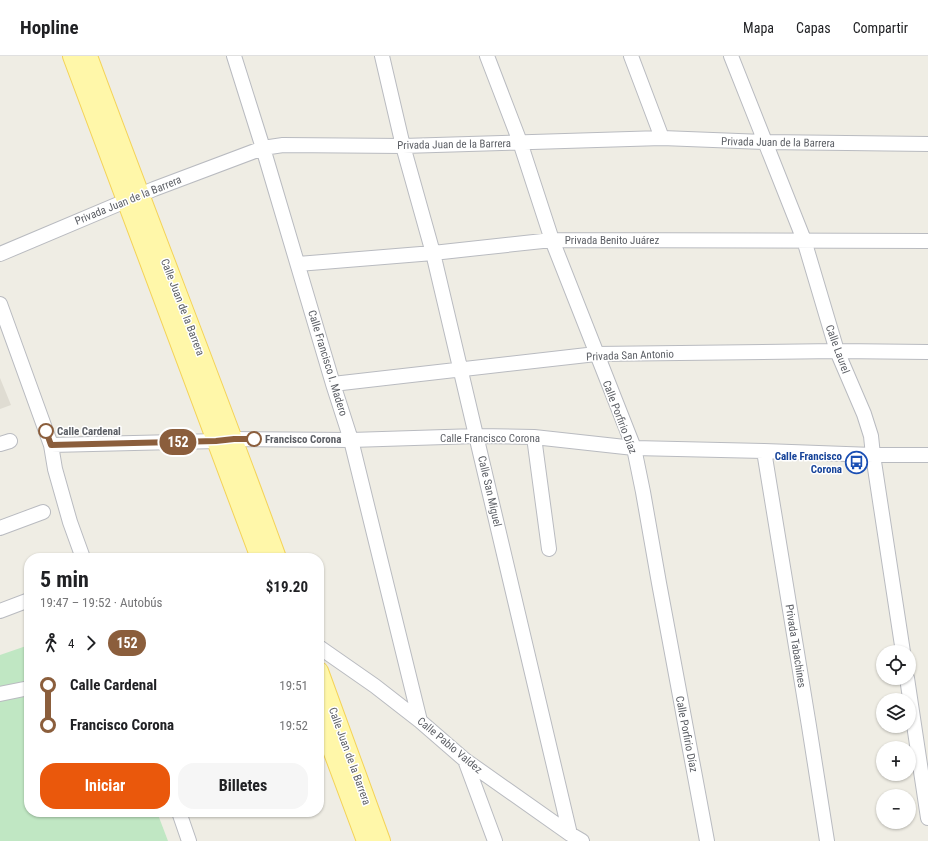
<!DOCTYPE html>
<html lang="es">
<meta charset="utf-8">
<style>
:root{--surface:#fff;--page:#f6f6f6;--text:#202124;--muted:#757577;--line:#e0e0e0;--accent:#ea580c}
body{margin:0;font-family:"Roboto Condensed",sans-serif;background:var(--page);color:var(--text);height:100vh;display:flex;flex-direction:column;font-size:15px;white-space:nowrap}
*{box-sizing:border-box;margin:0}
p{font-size:13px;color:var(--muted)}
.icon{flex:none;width:22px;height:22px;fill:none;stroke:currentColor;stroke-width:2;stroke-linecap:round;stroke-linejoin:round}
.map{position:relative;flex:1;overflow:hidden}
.sheet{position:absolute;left:24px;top:497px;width:300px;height:264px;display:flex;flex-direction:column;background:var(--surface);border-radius:16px;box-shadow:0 1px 3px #0004}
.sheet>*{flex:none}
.badge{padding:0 8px;border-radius:13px;font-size:14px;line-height:26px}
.fabs{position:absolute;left:876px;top:589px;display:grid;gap:8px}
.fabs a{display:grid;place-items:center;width:40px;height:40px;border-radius:50%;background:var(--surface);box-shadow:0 1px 3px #0004;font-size:20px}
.map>.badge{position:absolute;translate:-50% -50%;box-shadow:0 0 0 2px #fff}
.legs{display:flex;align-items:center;gap:6px;height:44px;padding:0 16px;font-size:13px}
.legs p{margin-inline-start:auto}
.head{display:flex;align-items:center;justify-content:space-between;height:68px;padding:0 16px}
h1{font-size:22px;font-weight:700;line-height:30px}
.cta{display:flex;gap:8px;margin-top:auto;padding:8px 16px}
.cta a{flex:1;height:46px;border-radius:16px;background:var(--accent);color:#fff;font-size:16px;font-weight:700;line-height:46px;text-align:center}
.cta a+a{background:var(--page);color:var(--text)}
ul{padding:0 16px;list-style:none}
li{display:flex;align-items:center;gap:14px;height:40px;font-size:15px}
li i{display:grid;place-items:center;width:6px;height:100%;margin:0 5px;background:currentColor}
li i::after{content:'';width:10px;height:10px;margin:-5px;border:3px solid;border-radius:50%;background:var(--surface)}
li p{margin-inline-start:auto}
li:first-child i{background:linear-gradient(#0000 50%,currentColor 0)}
li:last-child i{background:linear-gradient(currentColor 50%,#0000 0)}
header{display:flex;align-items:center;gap:24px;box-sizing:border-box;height:56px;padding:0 20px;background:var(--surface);border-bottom:1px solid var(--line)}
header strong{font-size:19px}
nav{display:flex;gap:22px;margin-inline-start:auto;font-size:14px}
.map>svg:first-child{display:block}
.education{fill:#dfdcd2}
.green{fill:#c0e7c3}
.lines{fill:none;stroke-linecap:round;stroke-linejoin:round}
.minor-casing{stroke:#b9bbc0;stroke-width:16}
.major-casing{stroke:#f4d358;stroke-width:20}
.minor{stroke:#fff;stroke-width:14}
.major{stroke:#fff7a9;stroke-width:18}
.line-1-casing{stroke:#fff;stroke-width:9}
.line-1{stroke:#8b5e3c;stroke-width:6}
.stop-1-dot{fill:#fff;stroke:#8b5e3c;stroke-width:2}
.labels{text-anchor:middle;stroke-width:3;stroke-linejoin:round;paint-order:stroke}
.street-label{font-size:11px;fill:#5c5f65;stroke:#fff}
.stop-label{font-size:11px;font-weight:bold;fill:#5c5f65;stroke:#fff;text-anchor:start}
.transit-label{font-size:11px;font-weight:bold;fill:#164399;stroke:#fff;text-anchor:end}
</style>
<header>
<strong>Hopline</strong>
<nav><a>Mapa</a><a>Capas</a><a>Compartir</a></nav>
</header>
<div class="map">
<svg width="928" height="785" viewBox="0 0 928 785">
<rect width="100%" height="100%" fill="#efede4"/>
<path class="education" d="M0 322 11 349 0 353Z"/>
<path class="green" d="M29 589V756H157L168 785H0V599Z"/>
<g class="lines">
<defs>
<path id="minor" d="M234 0 263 92 333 328 351 384 420 665
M382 0 403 90 433 197 570 778
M487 0 520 86 552 184 634 392 643 436 659 527 707 785
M631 0 662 82
M731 0 804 184 837 295 864 358 871 380 873 399 903 596
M0 198 154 133 263 92 283 89 403 90 662 82 765 86 928 88
M298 208 433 197 552 184 928 185
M0 248 51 389 55 413 70 466 83 502
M333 328 596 298 837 295 928 296
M534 381 549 493
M0 388 10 385
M51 389 217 385 234 383 351 384 477 380 534 381 634 392 764 395 873 399H928
M764 395 809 670 827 785
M0 472 43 456
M0 555 29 544
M319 591 375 630 420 665 465 704 570 778 582 785
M907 622 928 762
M0 638 29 632
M465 704 495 785
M179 756 189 785"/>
<path id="major" d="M72 0 260 502
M88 0C150 168 216 334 277 502
M319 615 381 785
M319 659 366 785"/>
</defs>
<use href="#minor" class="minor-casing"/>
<use href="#major" class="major-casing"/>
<use href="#minor" class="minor"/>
<use href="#major" class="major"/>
</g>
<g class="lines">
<defs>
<path id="line-1" d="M46 375 51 389 216 385 234 383H254"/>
</defs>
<use href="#line-1" class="line-1-casing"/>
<use href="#line-1" class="line-1"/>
</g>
<defs>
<symbol id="bus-ring" viewBox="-11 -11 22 22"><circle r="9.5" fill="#fff" stroke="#1a4fb4" stroke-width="1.5"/><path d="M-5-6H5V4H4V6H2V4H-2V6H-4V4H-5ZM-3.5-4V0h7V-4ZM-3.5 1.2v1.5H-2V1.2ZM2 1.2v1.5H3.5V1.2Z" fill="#1a4fb4"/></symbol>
</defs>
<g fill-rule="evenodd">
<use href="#bus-ring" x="844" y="394" width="25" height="25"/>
</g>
<g class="stop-1-dot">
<circle cx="46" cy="375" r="7"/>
<circle cx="254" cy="383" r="7"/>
</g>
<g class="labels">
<g class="street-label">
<text transform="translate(778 86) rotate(1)" y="4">Privada Juan de la Barrera</text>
<text transform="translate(454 88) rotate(-1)" y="4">Privada Juan de la Barrera</text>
<text transform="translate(128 144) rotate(-22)" y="4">Privada Juan de la Barrera</text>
<text x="612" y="188">Privada Benito Juárez</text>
<text transform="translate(183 251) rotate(69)" y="4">Calle Juan de la Barrera</text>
<text transform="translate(838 293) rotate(70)" y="4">Calle Laurel</text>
<text transform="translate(630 299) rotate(-2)" y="4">Privada San Antonio</text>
<text transform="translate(328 307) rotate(73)" y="4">Calle Francisco I. Madero</text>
<text transform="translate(620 361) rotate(69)" y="4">Calle Porfirio Díaz</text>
<text x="490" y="386">Calle Francisco Corona</text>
<text transform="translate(490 435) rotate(77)" y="4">Calle San Miguel</text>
<text transform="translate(796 590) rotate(81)" y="4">Privada Tabachines</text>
<text transform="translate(687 678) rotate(79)" y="4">Calle Porfirio Díaz</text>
<text transform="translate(450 689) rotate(40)" y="4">Calle Pablo Valdez</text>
<text transform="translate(350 700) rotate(70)" y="4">Calle Juan de la Barrera</text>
</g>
<g class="stop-label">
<text x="57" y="379">Calle Cardenal</text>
<text x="265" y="387">Francisco Corona</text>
</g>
<g class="transit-label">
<text x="842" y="404">Calle Francisco<tspan x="842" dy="13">Corona</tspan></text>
</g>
</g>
</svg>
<div class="fabs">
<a><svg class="icon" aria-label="locate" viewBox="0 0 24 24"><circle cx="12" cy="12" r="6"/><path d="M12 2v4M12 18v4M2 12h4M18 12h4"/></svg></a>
<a><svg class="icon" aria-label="layers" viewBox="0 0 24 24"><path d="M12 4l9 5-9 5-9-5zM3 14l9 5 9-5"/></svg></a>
<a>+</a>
<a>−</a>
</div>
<b class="badge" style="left:178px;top:386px;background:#8b5e3c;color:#fff">152</b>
<section class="sheet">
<div class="head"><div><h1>5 min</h1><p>19:47 – 19:52 · Autobús</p></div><b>$19.20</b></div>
<div class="legs"><svg class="icon" aria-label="walk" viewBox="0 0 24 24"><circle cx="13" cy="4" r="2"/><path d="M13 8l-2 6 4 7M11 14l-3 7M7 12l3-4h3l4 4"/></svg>4<svg class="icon" aria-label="forward" viewBox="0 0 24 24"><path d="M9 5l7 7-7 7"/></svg><b class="badge" style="background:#8b5e3c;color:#fff">152</b></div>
<ul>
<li><i style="color:#8b5e3c"></i><b>Calle Cardenal</b><p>19:51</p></li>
<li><i style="color:#8b5e3c"></i><b>Francisco Corona</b><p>19:52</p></li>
</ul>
<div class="cta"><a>Iniciar</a><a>Billetes</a></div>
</section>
</div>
